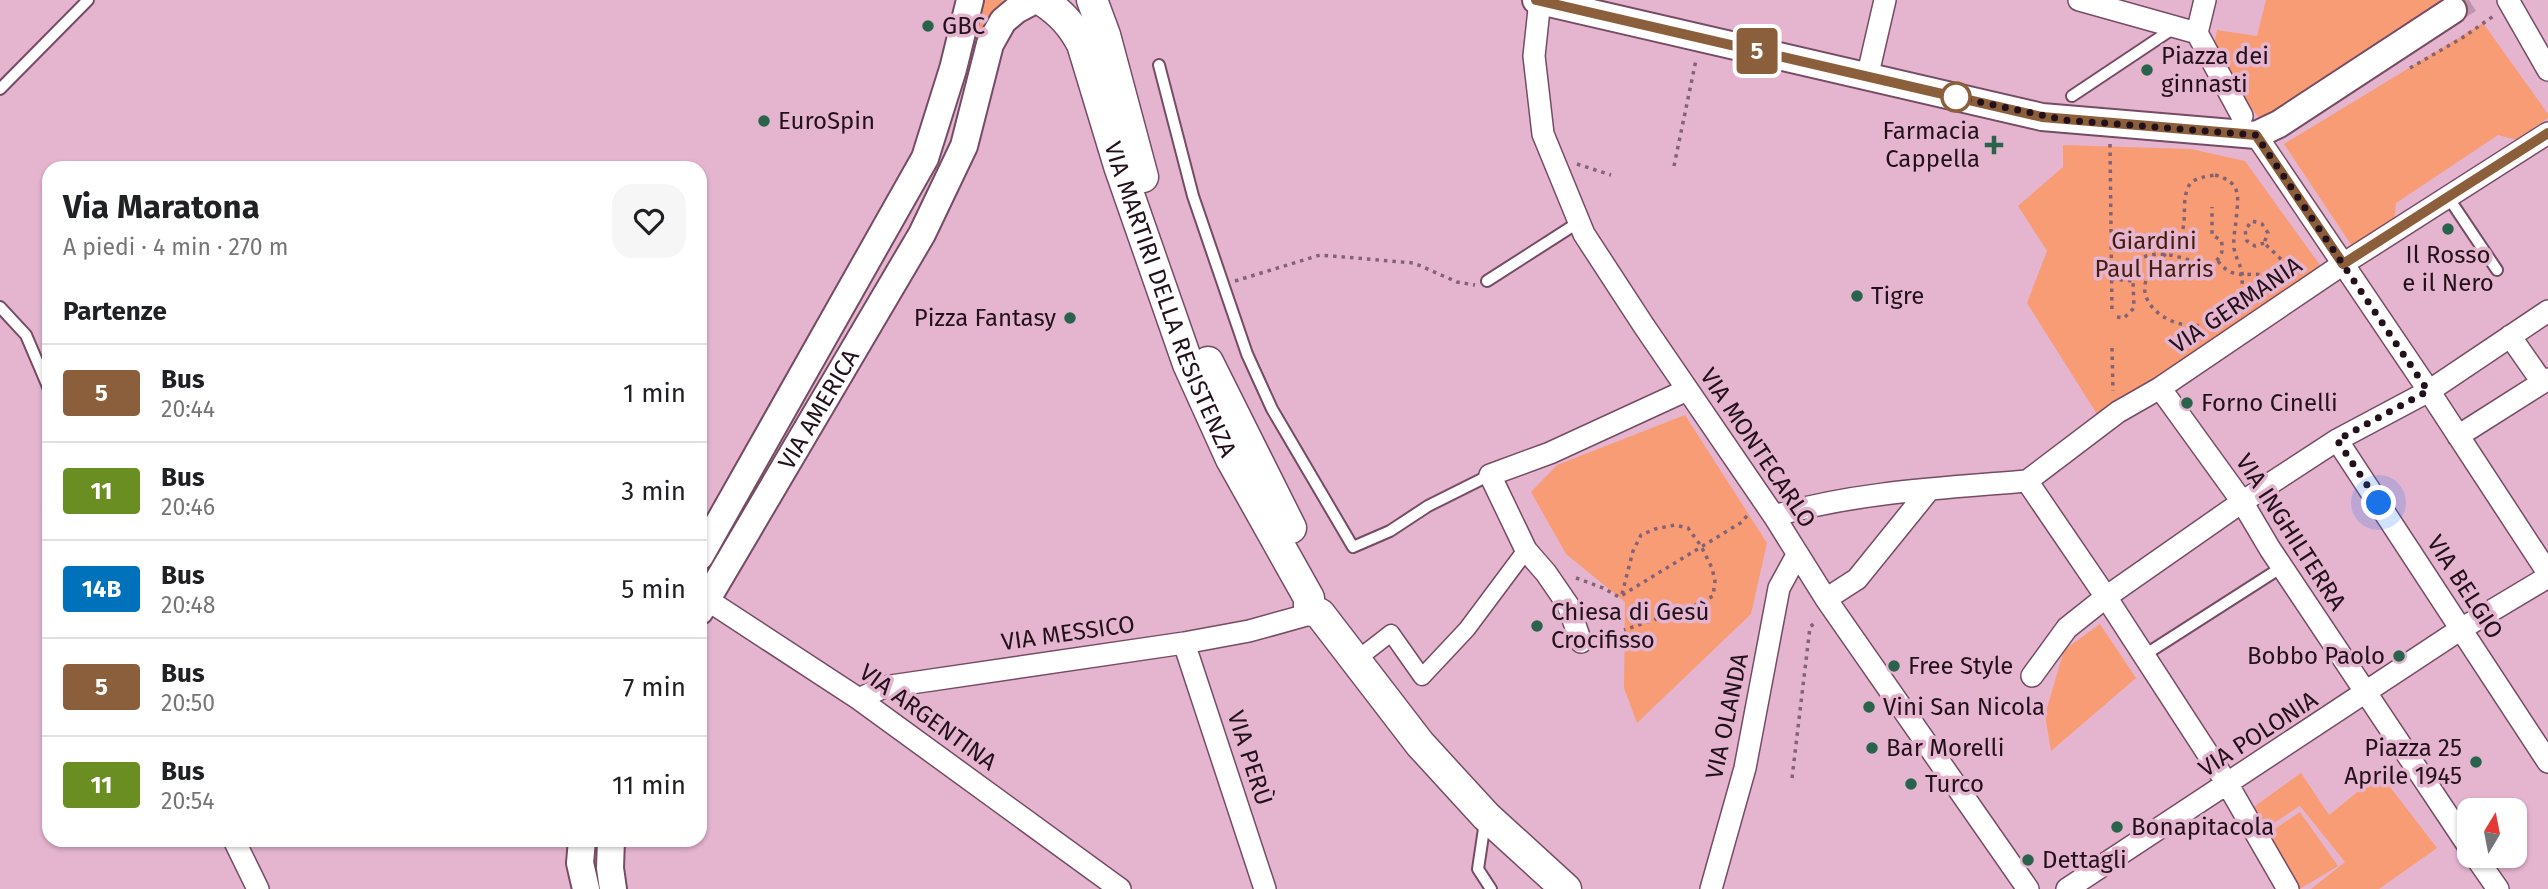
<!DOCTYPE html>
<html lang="it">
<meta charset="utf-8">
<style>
:root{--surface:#fff;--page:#f6f6f6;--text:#202124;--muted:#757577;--line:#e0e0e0}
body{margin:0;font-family:"Fira Sans",sans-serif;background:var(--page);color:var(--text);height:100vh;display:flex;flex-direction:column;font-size:26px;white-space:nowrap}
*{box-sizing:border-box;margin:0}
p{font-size:23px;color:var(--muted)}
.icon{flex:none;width:38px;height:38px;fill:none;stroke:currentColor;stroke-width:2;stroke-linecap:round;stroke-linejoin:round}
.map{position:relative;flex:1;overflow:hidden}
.details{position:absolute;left:42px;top:161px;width:665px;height:686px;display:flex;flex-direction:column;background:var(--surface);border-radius:21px;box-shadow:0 2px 5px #0004}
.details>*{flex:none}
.badge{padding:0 14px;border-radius:5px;font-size:24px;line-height:46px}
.needle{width:46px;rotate:10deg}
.fabs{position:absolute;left:2457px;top:798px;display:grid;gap:14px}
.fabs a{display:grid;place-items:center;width:70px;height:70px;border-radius:14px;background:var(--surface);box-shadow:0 2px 5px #0004;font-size:35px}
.you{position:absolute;width:35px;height:35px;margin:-18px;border:5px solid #fff;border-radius:50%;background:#1a73e8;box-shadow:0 0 0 10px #1a73e833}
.map>.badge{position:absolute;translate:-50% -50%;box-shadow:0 0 0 4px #fff}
h2{padding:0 21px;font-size:26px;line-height:63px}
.round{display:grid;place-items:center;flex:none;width:74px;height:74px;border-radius:21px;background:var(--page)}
.headline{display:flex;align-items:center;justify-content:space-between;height:119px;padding:0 21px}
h1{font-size:33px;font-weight:700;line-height:52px}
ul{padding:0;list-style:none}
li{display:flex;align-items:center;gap:21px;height:98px;padding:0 21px;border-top:2px solid var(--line)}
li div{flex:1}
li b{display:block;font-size:26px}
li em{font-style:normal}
li .badge{min-width:77px;font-weight:700;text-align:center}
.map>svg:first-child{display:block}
.green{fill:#f89c75}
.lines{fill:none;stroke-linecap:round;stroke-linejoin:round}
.tertiary-tunnel{stroke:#be94ac;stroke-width:26;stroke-dasharray:26 13;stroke-linecap:butt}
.service-casing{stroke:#754c64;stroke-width:14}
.pedestrian-casing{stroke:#754c64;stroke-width:19}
.minor-casing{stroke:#754c64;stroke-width:24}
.tertiary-casing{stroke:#754c64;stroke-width:30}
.secondary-casing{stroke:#754c64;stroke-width:33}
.path{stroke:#836275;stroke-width:3.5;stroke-dasharray:3.5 5;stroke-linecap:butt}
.service{stroke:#fff;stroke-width:10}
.pedestrian{stroke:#fff;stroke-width:16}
.minor{stroke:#fff;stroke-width:21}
.tertiary{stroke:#fff;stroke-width:26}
.secondary{stroke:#fff;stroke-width:30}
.line-casing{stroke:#fff;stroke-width:16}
.line{stroke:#8b5e3c;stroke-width:10}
.walk{stroke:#22111b;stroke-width:7;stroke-dasharray:0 12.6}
.poi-dot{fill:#2a634b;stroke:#e5b5d0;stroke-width:2.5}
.stop-dot{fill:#fff;stroke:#8b5e3c;stroke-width:3.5}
.labels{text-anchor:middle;stroke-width:7;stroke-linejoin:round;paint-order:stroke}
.poi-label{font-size:24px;fill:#22111b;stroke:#e5b5d0;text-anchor:start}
.park-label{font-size:24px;fill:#441d0b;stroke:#e5b5d0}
.street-label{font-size:24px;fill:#22111b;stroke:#e5b5d0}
</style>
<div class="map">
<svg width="2548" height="889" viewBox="0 0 2548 889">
<rect width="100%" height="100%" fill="#e5b5d0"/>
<path class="green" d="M984 0H1001L1008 5 984 37 976 34Z
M2266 0H2443L2449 3 2288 108 2259 118 2211 57 2217 30 2257 36Z
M2483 23 2548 114V118L2517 140 2498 135 2396 203 2394 223 2354 249 2284 144Z
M2063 145 2191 149 2245 161 2325 272 2100 419 2027 303 2047 251 2018 206 2063 167Z
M1685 415 1767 543 1751 614 1637 723 1624 688 1625 602 1566 554 1531 492 1557 465Z
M2100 624 2136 678 2051 751 2045 715 2064 650Z
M2301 773 2329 815 2380 774 2437 848 2379 889H2311L2345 862 2300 806 2263 830 2251 809Z
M2300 812 2338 866 2300 889 2266 835Z"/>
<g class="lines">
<path class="tertiary-tunnel" d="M2453 10 2469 0"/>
<defs>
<path id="service" d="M1159 65 1193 196 1247 354 1272 409 1353 547 1390 531 1428 506 1490 475
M0 89 88 0
M2072 96 2174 28
M2448 197 2497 270
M1487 281 1579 222
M0 307 26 335 49 389
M2143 656 2282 567
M1485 822 1478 869 1491 889"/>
<path id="pedestrian" d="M1354 658 1364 654 1391 633 1422 677 1467 629 1526 550"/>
<path id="minor" d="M1540 0 1534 56 1543 134 1584 234 1644 326 1774 516 1826 599 2028 889
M2079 0 2197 33
M2508 0 2548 70
M2197 33 2242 116
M2197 33 2205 0
M1867 78 1885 0
M2256 135 2429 391 2548 573
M2510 336 2542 382
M2160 388 2241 500 2270 549 2469 847
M2458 436 2548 379
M2337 440 2548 762
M2027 481 2118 412 2160 388 2343 264 2548 133
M2027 481 2106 597 2228 785 2288 889
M1774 516C1855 492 1943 488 2027 481
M700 595 859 699 1120 889
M1826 599 1857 579 1929 490
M1581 642 1568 605 1546 573 1526 550 1490 475 1550 453 1687 390
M1184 643 1265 889
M2032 676 2067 628 2106 597 2242 502 2337 440 2429 391 2548 311
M859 699 884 687 1184 643 1249 631 1314 613
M234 840 258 889
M2475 856 2498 889
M1711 889 1745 768 1779 588 1797 555
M2067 889 2461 629 2548 577"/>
<g id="tertiary">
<path d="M1536 0 2042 117 2256 135 2279 124 2453 10"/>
<path d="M700 556 925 158 953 69 970 0"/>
<path id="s1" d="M700 611 922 234 964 146 990 44 1003 21 1016 10 1033 1"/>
<path d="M582 840 580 863 586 889"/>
<path d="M611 840 610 868 613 889"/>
</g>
<g id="secondary">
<path d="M1092 0 1105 35 1143 177"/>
<path id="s2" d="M1043 1C1061 13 1072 25 1082 44L1119 166 1188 364 1231 459 1309 598V609L1320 614 1420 744 1486 816 1566 889"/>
<path d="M1208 362 1291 528"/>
</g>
</defs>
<use href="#service" class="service-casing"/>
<use href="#pedestrian" class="pedestrian-casing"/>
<use href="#minor" class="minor-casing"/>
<use href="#tertiary" class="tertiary-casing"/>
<use href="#secondary" class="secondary-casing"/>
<path class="path" d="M2410 68 2462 38 2495 15
M2110 144 2112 312
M1577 164 1611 175
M1674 166 1696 60
M2215 175C2243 183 2238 197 2236 221 2235 230 2233 239 2234 248 2237 265 2246 269 2241 288 2223 356 2129 319 2147 278 2155 259 2174 251 2182 232 2187 217 2181 197 2190 184 2196 177 2206 177 2215 175Z
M2264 243 2255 246 2247 241 2245 230 2252 221 2262 224 2268 233 2264 243 2283 261V270L2277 283
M2218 261C2238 288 2258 262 2277 284
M2111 279 2133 281
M1235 281 1320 255 1414 263 1457 282 1475 285
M2117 317 2124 318 2134 308 2133 281 2139 259C2160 248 2185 258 2206 267 2219 260 2225 255 2221 240L2212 235V207
M2112 348 2113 391
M1576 578 1603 588 1619 597 1742 522 1749 513
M1622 594 1633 551 1641 535 1655 529 1675 525 1688 528 1701 546 1712 568 1715 581 1713 596 1694 606 1624 630
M1792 778 1810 627 1817 621"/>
<use href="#service" class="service"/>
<use href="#pedestrian" class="pedestrian"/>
<use href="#minor" class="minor"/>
<use href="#tertiary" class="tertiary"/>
<use href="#secondary" class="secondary"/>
</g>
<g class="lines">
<defs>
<path id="line" d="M1536 0 2042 117 2256 135 2343 264 2548 133"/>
</defs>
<use href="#line" class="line-casing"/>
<use href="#line" class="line"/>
<path class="walk" d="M1956 97 2065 120 2256 135 2428 391 2337 440 2379 503"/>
</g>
<g class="poi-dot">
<circle cx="928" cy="26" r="7"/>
<circle cx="2147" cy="70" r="7"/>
<circle cx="764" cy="121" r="7"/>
<path d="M1990.5 134.5h7v7h7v7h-7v7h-7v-7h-7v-7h7z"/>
<circle cx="2448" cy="229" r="7"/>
<circle cx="1857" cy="296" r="7"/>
<circle cx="1070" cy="318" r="7"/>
<circle cx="2187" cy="403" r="7"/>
<circle cx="1537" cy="626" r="7"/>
<circle cx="2399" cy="656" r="7"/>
<circle cx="1894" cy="666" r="7"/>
<circle cx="1869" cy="707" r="7"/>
<circle cx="1872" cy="748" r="7"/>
<circle cx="2476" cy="762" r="7"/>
<circle cx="1911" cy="784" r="7"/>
<circle cx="2117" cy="827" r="7"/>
<circle cx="2028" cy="860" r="7"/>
</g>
<circle class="stop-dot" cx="1956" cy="97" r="14"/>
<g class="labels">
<g class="poi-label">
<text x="942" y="34">GBC</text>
<text x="2161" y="64">Piazza dei<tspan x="2161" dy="28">ginnasti</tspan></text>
<text x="778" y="129">EuroSpin</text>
<text x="1980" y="139" text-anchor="end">Farmacia<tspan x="1980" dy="28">Cappella</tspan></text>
<text x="2448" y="263" text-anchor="middle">Il Rosso<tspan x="2448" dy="28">e il Nero</tspan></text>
<text x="1871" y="304">Tigre</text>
<text x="1056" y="326" text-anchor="end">Pizza Fantasy</text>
<text x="2201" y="411">Forno Cinelli</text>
<text x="1551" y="620">Chiesa di Gesù<tspan x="1551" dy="28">Crocifisso</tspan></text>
<text x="2385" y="664" text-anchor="end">Bobbo Paolo</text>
<text x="1908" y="674">Free Style</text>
<text x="1883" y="715">Vini San Nicola</text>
<text x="1886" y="756">Bar Morelli</text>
<text x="2462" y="756" text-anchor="end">Piazza 25<tspan x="2462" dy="28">Aprile 1945</tspan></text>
<text x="1925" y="792">Turco</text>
<text x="2131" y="835">Bonapitacola</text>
<text x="2042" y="868">Dettagli</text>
</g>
<g class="park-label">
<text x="2154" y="249">Giardini<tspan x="2154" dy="28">Paul Harris</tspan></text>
</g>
<g class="street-label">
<text dy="8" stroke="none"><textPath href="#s2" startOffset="329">VIA MARTIRI DELLA RESISTENZA</textPath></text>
<text transform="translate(2236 305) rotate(-34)" y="8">VIA GERMANIA</text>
<text dy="8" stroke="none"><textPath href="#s1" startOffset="234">VIA AMERICA</textPath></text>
<text transform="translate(1758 448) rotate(56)" y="8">VIA MONTECARLO</text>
<text transform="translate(2291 532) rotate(57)" y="8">VIA INGHILTERRA</text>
<text transform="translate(2465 587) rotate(57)" y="8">VIA BELGIO</text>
<text transform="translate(1068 633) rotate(-8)" y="8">VIA MESSICO</text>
<text transform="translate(1727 716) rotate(-78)" y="8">VIA OLANDA</text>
<text transform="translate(928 717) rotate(36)" y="8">VIA ARGENTINA</text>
<text transform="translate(2258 734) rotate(-33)" y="8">VIA POLONIA</text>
<text transform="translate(1250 758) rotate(72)" y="8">VIA PERÙ</text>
</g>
</g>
</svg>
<div class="fabs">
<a><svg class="needle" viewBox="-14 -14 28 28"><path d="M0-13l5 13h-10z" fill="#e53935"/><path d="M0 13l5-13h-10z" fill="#757577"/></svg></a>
</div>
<div class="you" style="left:2379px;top:503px"></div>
<b class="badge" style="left:1757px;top:51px;background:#8b5e3c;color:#fff">5</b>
<section class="details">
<div class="headline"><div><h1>Via Maratona</h1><p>A piedi · 4 min · 270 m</p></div><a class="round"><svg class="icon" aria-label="heart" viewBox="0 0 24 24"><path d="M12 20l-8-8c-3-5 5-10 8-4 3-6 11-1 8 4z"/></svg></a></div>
<h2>Partenze</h2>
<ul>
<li><span class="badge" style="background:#8b5e3c;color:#fff">5</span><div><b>Bus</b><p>20:44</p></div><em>1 min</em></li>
<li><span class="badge" style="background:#6b8e23;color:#fff">11</span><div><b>Bus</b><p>20:46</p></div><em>3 min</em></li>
<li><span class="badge" style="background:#0072bc;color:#fff">14B</span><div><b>Bus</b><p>20:48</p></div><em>5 min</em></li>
<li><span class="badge" style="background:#8b5e3c;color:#fff">5</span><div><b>Bus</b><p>20:50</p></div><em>7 min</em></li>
<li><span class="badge" style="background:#6b8e23;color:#fff">11</span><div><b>Bus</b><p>20:54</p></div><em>11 min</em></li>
</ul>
</section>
</div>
